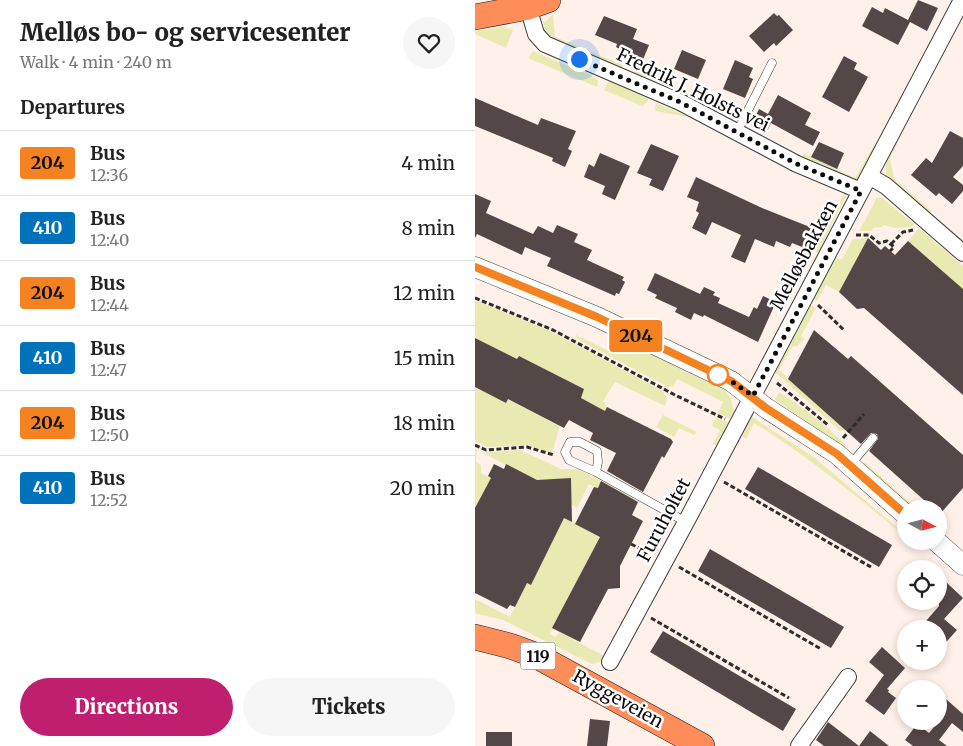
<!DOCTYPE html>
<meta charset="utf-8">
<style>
:root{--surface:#fff;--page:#f6f6f6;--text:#222;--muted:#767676;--line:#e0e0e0;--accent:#c01e6e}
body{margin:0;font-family:Merriweather,serif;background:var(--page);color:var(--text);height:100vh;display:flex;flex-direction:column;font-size:19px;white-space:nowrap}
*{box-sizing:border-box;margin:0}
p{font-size:16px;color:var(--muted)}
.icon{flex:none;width:28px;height:28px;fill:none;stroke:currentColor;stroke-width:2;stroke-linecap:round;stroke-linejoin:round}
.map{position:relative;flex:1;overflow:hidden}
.side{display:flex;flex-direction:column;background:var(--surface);width:475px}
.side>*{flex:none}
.badge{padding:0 10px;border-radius:4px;font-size:18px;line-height:32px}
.needle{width:32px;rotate:97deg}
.fabs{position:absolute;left:422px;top:500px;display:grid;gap:10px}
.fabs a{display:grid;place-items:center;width:50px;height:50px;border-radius:50%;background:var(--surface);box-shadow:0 2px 8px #0003;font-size:25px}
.you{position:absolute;width:25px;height:25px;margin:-12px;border:4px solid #fff;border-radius:50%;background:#1a73e8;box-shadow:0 0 0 8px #1a73e833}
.map>.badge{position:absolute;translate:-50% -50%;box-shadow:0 0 0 2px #fff}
h2{padding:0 20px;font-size:19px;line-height:45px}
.round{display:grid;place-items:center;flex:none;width:52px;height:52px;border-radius:26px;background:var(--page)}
.summary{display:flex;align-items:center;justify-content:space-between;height:85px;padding:0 20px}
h1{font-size:24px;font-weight:800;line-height:38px}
.button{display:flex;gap:10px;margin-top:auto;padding:10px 20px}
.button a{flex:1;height:58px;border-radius:30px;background:var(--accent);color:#fff;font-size:20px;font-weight:800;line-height:58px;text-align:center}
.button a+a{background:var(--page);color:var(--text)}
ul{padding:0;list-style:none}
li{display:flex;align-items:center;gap:15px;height:65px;padding:0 20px;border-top:1px solid var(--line)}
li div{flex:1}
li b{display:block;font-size:19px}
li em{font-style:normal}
li .badge{min-width:55px;font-weight:700;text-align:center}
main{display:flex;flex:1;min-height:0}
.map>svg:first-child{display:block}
.green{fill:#e8eab2}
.building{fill:#544748}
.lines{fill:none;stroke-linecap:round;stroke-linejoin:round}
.service-casing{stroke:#3e3e3e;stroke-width:9}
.minor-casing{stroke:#3e3e3e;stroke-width:18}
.tertiary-casing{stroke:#3e3e3e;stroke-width:21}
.primary-casing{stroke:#1c1c1c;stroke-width:26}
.path{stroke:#2d2d2d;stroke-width:3;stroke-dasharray:5 2.5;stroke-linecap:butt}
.service{stroke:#fff;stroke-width:8}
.minor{stroke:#fff;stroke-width:16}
.tertiary{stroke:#fff;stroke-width:20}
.primary{stroke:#ff8d59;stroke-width:25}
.line-casing{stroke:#fff;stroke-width:11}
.line{stroke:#f58220;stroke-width:8}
.walk{stroke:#0b0b0b;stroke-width:5;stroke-dasharray:0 9}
.stop-dot{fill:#fff;stroke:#f58220;stroke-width:2.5}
.labels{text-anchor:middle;stroke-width:5;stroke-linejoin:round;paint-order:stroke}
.shield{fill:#fff;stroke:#545454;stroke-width:1}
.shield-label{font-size:16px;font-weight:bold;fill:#0b0b0b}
.street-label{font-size:18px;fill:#0b0b0b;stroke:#fff}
</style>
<main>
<section class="side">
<div class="summary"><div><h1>Melløs bo- og servicesenter</h1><p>Walk · 4 min · 240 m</p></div><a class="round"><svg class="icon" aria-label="heart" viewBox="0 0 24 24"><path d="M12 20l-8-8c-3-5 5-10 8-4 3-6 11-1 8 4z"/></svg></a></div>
<h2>Departures</h2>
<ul>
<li><span class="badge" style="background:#f58220;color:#111">204</span><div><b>Bus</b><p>12:36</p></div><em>4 min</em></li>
<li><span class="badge" style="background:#0072bc;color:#fff">410</span><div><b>Bus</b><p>12:40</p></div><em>8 min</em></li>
<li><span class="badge" style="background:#f58220;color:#111">204</span><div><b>Bus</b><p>12:44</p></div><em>12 min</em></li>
<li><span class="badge" style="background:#0072bc;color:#fff">410</span><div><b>Bus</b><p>12:47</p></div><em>15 min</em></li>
<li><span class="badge" style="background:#f58220;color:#111">204</span><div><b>Bus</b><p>12:50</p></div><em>18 min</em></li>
<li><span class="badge" style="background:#0072bc;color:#fff">410</span><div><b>Bus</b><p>12:52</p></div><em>20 min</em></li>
</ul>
<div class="button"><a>Directions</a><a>Tickets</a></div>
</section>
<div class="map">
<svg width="488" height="746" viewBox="0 0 488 746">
<rect width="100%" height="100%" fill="#fff1e9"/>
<path class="green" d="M78 14 80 37 148 65 147 68 75 38 68 24Z
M29 27 38 30 31 48 0 34V31Z
M58 51 119 77 123 81 122 87 53 58Z
M160 70 219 95 218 99 158 74Z
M134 80 173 96V101L167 106 129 90Z
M181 103 214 117 180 111Z
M425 132 427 134 415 158 419 179 457 211 454 213 411 176V162Z
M399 145 402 147 382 183 326 157 328 153 380 178Z
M370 192H373L343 253 340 251Z
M406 197 439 224 436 227 420 228 408 225 407 227 398 228 397 231H384L402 198Z
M444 228 488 266V289L433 241Z
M393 238 364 292 351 285 342 301 336 297 357 258 367 259 378 239Z
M0 300 73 330 188 391 192 399 190 406 140 382 128 401 132 407 130 411 106 398 109 389 44 356 42 359 0 338Z
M333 302 341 308 326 336 330 339 321 347 318 346 304 370 371 430 365 431 298 370Z
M101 335 132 350 140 351 145 339 251 391 256 399 260 416 255 419 243 413 248 402 202 379 198 387 191 386 100 338Z
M0 387 33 399 85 426 77 453 53 445 13 447 0 441Z
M304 392C329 408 351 425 371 445L370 448 300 400Z
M188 415 222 432 219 435 204 428 199 437 181 427Z
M241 417 255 423 242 446 238 444 245 430 237 426Z
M277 417 340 458 431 535V537C382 497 334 457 279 423L271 439 267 436Z
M0 449 2 450 1 462 6 465V473L16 478 0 508Z
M45 450 86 469H103L160 499 155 505 114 484 102 508 60 480 8 453Z
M390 462 442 509H437L388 465Z
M88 515 125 537 75 634 81 637 84 632 131 657 128 661 117 664 28 620 0 613V599L35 617 52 583 56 585Z"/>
<path class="building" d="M443 0 463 8 452 31 435 22 423 45 387 26 397 7 408 13 410 8 433 20Z
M299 13 302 16 304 15 318 30 301 46 299 43 289 52 274 36Z
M129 16 162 29 158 39 174 45 167 62 152 56 153 53 141 47 142 44 120 35Z
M207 50 231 60 223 79 199 69Z
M369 56 382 63 379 69 393 77 374 112 347 97Z
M260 60 278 68 274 77 278 79 270 98 248 89Z
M303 95 336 113 330 125 345 132 338 146 296 123 291 133 276 125 284 109 293 114Z
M0 98 63 125 66 118 101 131 93 149 97 151 90 167 77 161 78 158 0 126Z
M475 131 488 138V166L478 177 488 185V191L477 204 464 193 461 196 436 175 451 158 457 163Z
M344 142 369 153 362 169 336 157Z
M176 144 204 156 188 191 174 185 177 179 162 173Z
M125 153 155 166 140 200 127 194 130 186 109 177 114 164 119 167Z
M221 177 287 208 340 229 332 249 317 243 315 247 301 241 299 247 280 239 270 263 256 257 266 235 237 222 231 235 217 228 224 213 221 211 224 202 212 197Z
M0 194 16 201 11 213 58 234 63 226 78 233 82 225 103 234 99 242 117 250 112 260 149 277 147 280 150 282 144 294 141 293 140 296 72 266 76 258 50 247 47 255 2 234 0 238Z
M393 238 406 250 410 246 420 255 433 241 488 289V395L389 308 382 309 364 292Z
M180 273 225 294 229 287 240 292 238 295 245 298 243 303 274 317 279 307 282 309 288 296 301 302 283 342 229 315 228 317 219 313 216 320 200 312 202 308 180 298 182 295 172 290Z
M339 330 373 359 376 356 488 455V488L465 514 464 509H459L394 451 403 439 402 434 396 433 386 444 313 379Z
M0 338 42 359 44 356 109 389 106 398 130 411 132 407 196 439 198 442 189 458 187 456 168 492 132 471 141 453 115 440 118 433 94 420 89 428 33 399 31 403 0 387Z
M19 464 29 469 31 464 62 480 96 478 97 522 89 518 56 585 52 583 40 607 35 605 32 609 0 593V508L16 478 13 476Z
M283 467 417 545 404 567 270 489Z
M126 481 163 502 157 515 168 521 145 566V588L133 589 105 642 77 628 125 537 100 524 119 487 123 488Z
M235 549 369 627 356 648 223 571Z
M471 582 488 598 469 619 482 630 464 650V629H444L464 606V591Z
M188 631 321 709 308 731 175 652Z
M407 647 430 668 412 689 414 690 413 692 421 698 409 715 390 701 409 675 394 662Z
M464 693 488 714V732L477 723 464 740 472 746H438L430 740 442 724 454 733 464 721Z
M115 719 135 721 132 746H112Z
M353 722 384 746 395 731 414 746H349L341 740Z
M11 732H37V746H11Z"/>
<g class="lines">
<defs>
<path id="service" d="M262 132 297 63
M375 465 398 438
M121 472 123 462 122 451 105 442H95L90 452 94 460 121 472 211 522"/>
<path id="minor" d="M53 7 61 34 70 44 205 102 322 164 386 191
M394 176 411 186 488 253
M135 662 211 522 487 0
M324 746 373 677"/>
<path id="tertiary" d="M0 267 122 317 256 381 291 408 362 454 431 515
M461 541 488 565"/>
<path id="primary" d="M0 17 53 7 73 0
M0 637 35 646 60 655 227 746"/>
</defs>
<use href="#service" class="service-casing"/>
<use href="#minor" class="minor-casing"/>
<use href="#tertiary" class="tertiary-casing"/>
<use href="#primary" class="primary-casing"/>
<path class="path" d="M381 235H394L404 243 412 241 419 247 415 251
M416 244 428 232 438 230
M0 298 78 330 200 395 250 419
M343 305 370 331
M302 383 353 425
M368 438 389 414
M0 445 11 450 52 447 79 455
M249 482 396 567
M156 544 176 554
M204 567 346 649
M176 618 314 698"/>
<use href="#service" class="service"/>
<use href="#minor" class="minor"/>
<use href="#tertiary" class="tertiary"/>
<use href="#primary" class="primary"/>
</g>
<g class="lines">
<defs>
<path id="line" d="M0 267 122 317 256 381 291 408 362 454 431 515"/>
</defs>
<use href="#line" class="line-casing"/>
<use href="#line" class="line"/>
<path class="walk" d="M104 59 205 102 322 164 386 191 278 396 256 381 243 375"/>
</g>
<circle class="stop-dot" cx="243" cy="375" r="10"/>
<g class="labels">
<rect class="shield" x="45.5" y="642.5" width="35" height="27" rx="4"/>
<g class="shield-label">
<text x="63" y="662">119</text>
</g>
<g class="street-label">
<text transform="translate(218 90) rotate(26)" y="6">Fredrik J. Holsts vei</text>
<text transform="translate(329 255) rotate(-62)" y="6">Melløsbakken</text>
<text transform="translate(189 520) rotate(-62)" y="6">Furuholtet</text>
<text transform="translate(143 699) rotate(29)" y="6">Ryggeveien</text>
</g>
</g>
</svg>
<div class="fabs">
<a><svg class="needle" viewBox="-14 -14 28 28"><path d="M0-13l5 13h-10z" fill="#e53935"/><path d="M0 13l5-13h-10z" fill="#767676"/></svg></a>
<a><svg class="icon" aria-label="locate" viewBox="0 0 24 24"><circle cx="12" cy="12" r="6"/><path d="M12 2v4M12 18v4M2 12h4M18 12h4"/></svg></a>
<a>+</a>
<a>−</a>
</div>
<div class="you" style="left:104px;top:59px"></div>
<b class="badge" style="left:161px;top:336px;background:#f58220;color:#111">204</b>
</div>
</main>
